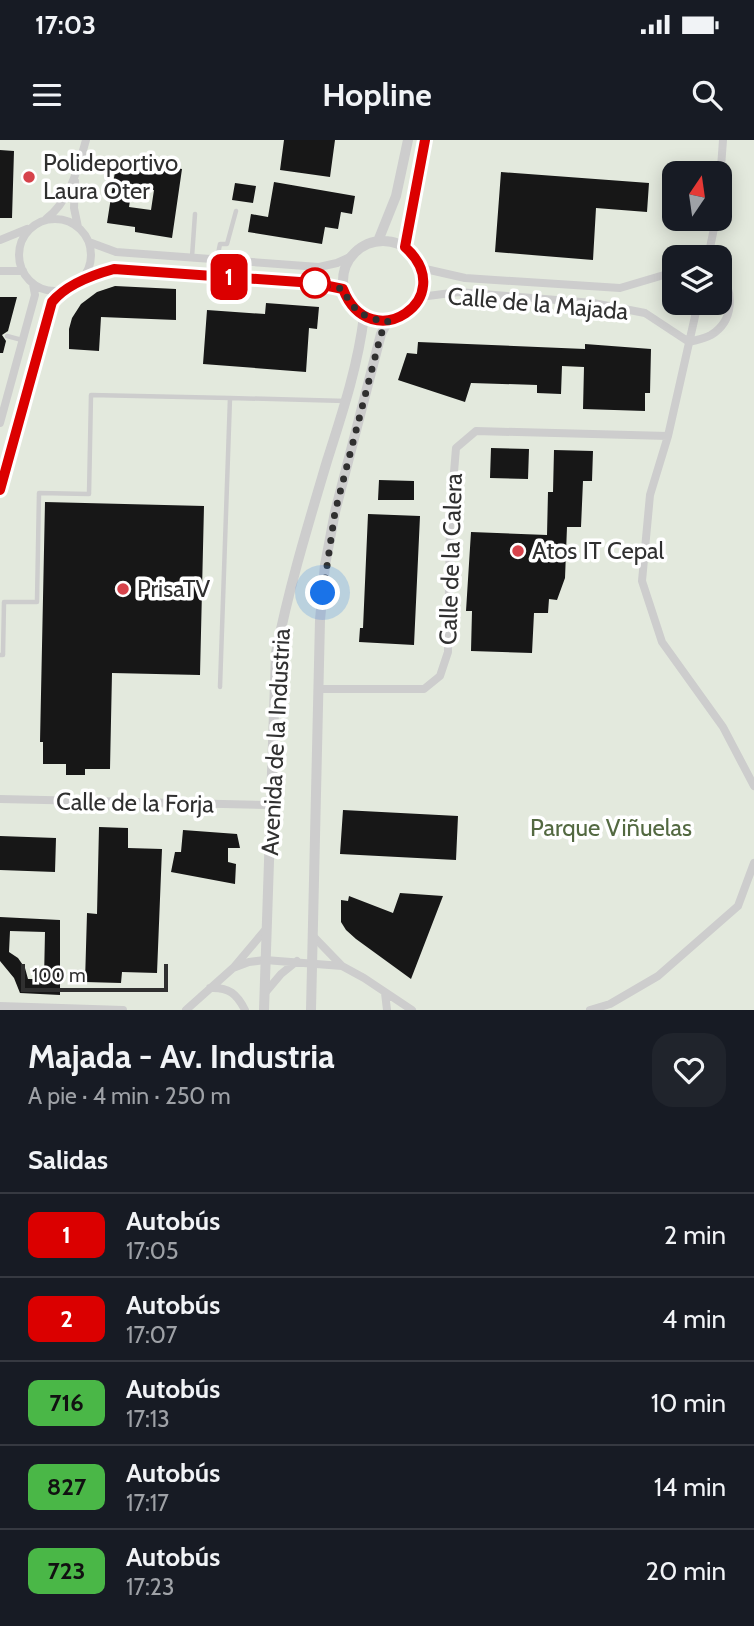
<!DOCTYPE html>
<html lang="es">
<meta charset="utf-8">
<style>
:root{--surface:#171b24;--page:#20242c;--text:#f1f3f6;--muted:#9ea1a6;--line:#363941}
body{margin:0;font-family:Cabin,sans-serif;background:var(--page);color:var(--text);height:100vh;display:flex;flex-direction:column;font-size:26px;white-space:nowrap}
*{box-sizing:border-box;margin:0}
p{font-size:23px;color:var(--muted)}
.icon{flex:none;width:38px;height:38px;fill:none;stroke:currentColor;stroke-width:2;stroke-linecap:round;stroke-linejoin:round}
.map{position:relative;height:870px;overflow:hidden}
.side{display:flex;flex-direction:column;background:var(--surface);flex:1}
.side>*{flex:none}
.badge{padding:0 14px;border-radius:10px;font-size:24px;line-height:46px}
.needle{width:46px;rotate:13deg}
.buttons{position:absolute;left:662px;top:21px;display:grid;gap:14px}
.buttons a{display:grid;place-items:center;width:70px;height:70px;border-radius:14px;background:var(--surface);box-shadow:0 4px 18px #0003;font-size:35px}
.scale{position:absolute;left:21px;bottom:18px;width:147px;box-sizing:border-box;padding-left:7px;border:4px solid #303030;border-top:0;font-size:19px;line-height:24px;white-space:nowrap;color:#303030;-webkit-text-stroke:5px #fff;paint-order:stroke}
.you{position:absolute;width:35px;height:35px;margin:-18px;border:5px solid #fff;border-radius:50%;background:#1a73e8;box-shadow:0 0 0 10px #1a73e833}
.map>.badge{position:absolute;translate:-50% -50%;box-shadow:0 0 0 4px #fff}
h2{padding:0 28px;font-size:26px;line-height:63px}
.round{display:grid;place-items:center;flex:none;width:74px;height:74px;border-radius:21px;background:var(--page)}
.head{display:flex;align-items:center;justify-content:space-between;height:119px;padding:0 28px}
h1{font-size:33px;font-weight:800;line-height:52px}
ul{padding:0;list-style:none}
li{display:flex;align-items:center;gap:21px;height:84px;padding:0 28px;border-top:2px solid var(--line)}
li div{flex:1}
li b{display:block;font-size:26px}
li em{font-style:normal}
li .badge{min-width:77px;font-weight:700;text-align:center}
.status{display:flex;justify-content:space-between;align-items:center;height:49px;padding:0 35px;background:var(--surface);direction:ltr}
.status svg{height:19px;fill:currentColor}
header{display:flex;justify-content:space-between;align-items:center;height:91px;padding:0 28px;background:var(--surface);font-size:32px;font-weight:800}
.map>svg:first-child{display:block}
.green{fill:#e3e9dd;fill-rule:evenodd}
.building{fill:#171717;fill-rule:evenodd}
.lines{fill:none;stroke-linecap:round;stroke-linejoin:round}
.service{stroke:#cdcdcd;stroke-width:4.5}
.minor{stroke:#cdcdcd;stroke-width:8}
.tertiary{stroke:#cdcdcd;stroke-width:10}
.line-casing{stroke:#fff;stroke-width:16}
.line{stroke:#db0000;stroke-width:10}
.walk{stroke:#303030;stroke-width:7;stroke-dasharray:0 12.6}
.poi-dot{fill:#d6434b;stroke:#fff;stroke-width:2.5}
.stop-dot{fill:#fff;stroke:#db0000;stroke-width:3.5}
.labels{text-anchor:middle;stroke-width:7;stroke-linejoin:round;paint-order:stroke}
.poi-label{font-size:24px;fill:#303030;stroke:#fff;text-anchor:start}
.street-label{font-size:24px;fill:#303030;stroke:#fff}
.park-label{font-size:24px;fill:#536941;stroke:#fff}
</style>
<div class="status"><b>17:03</b><svg viewBox="0 0 49 12"><path d="M0 12V9h3v3zM5 12V6h3v6zM10 12V3h3v9zM15 12V0h3v12zM26 1h20v11H26zM47 4h2v5h-2z"/></svg></div>
<header><svg class="icon" aria-label="menu" viewBox="0 0 24 24"><path d="M4 6h16M4 12h16M4 18h16"/></svg>Hopline<svg class="icon" aria-label="search" viewBox="0 0 24 24"><circle cx="10" cy="10" r="6"/><path d="M15 15l6 6"/></svg></header>
<div class="map">
<svg width="754" height="870" viewBox="0 0 754 870">
<rect width="100%" height="100%" fill="#fff"/>
<path class="green" d="M0 0H754V870H0ZM674 33H719V79H674ZM674 117H719V163H674Z"/>
<path class="building" d="M284 0H335L330 37 280 30Z
M0 10 14 11 12 78H0Z
M144 23 182 29 172 98 135 92V87L107 83 116 25 143 29ZM132 47 154 50 151 70 129 67Z
M501 32 649 43 647 72 596 68 593 120 495 112Z
M274 42 355 56 352 74 341 72 338 89 325 87 322 104 248 92 251 74 268 77Z
M235 43 256 46 253 63 232 60Z
M115 146 176 149V180L101 177 99 211 69 209V189L72 178 81 164 97 152Z
M0 157H17L8 191 2 195 6 201 3 213H0Z
M266 163 319 167 317 189 309 188 306 232 203 224 207 170 265 174Z
M418 202 585 209V204L651 209 650 253H645V271L583 269 584 227 562 226 561 254 537 253V245L471 243 465 262 398 240 407 213 417 214Z
M491 308 529 309 528 339 490 338Z
M554 310 593 311 592 341H583L581 387H567L565 438 557 460 549 459 548 473H534L532 513 471 511 472 471H466L471 392 547 395 548 352H553Z
M379 340 414 341V360H378Z
M45 362 204 366 200 535 112 533 110 629H85V635H66V624H43V602H40Z
M368 374 420 376 414 505 359 502 360 488H363Z
M343 670 458 676 456 720 340 714Z
M99 687 128 688V708L162 709 157 833 122 832 121 843 85 842 87 773 97 774Z
M183 690 237 694 240 708H228V722L236 724 235 744 171 732 175 712H181Z
M0 696 56 698 55 732 0 730Z
M400 753 443 756 411 839 356 799 346 790 341 782V760L348 761 349 756 393 773Z
M0 777 60 780V855L20 853 14 838 0 821ZM10 791 45 792 44 839H28L25 828 18 818 9 812Z"/>
<g class="lines">
<path class="service" d="M192 117 195 74
M217 119 220 104H227L236 71
M7 196 22 200
M0 515H3L4 462H37L39 353 89 354 91 255 230 258
M220 547 230 258 346 261"/>
<path class="minor" d="M75 41 74 68 78 87
M719 55 723 0
M46 79C70 61 78 28 86 0
M19 115a36 36 0 1 1 72 0a36 36 0 1 1-72 0Z
M0 100 27 89
M89 102 116 112 319 127 337 123 350 117
M708 117 716 79
M421 128 465 138 620 148 674 132
M0 131H23
M77 144 96 134 114 129 314 143 343 149
M420 157 459 152 593 163 645 173 689 202C696 200 704 199 711 195 734 181 735 152 719 132
M698 163 668 296 650 355 642 441 662 502 723 587 754 646
M0 283 35 155 33 144
M0 349 52 162 61 151
M318 549H424L440 536 448 512 450 381 456 308 476 291 668 296
M0 659 270 665
M313 796 342 826
M234 827 266 789
M210 848C229 847 237 854 245 870
M265 853 281 834 297 821
M385 853 387 870
M0 866 123 870
M186 870 233 828 249 822 265 820 342 826 364 838 412 870
M590 870 610 864 658 836 738 766 754 723"/>
<path class="tertiary" d="M343 141a40 40 0 1 1 80 0a40 40 0 1 1-80 0Z
M378 101 396 56 408 0
M405 107 425 0
M264 870 276 513C289 447 308 385 327 321 342 274 358 226 364 176
M311 870 320 480 325 425 335 372 381 194 388 181"/>
</g>
<g class="lines">
<defs>
<path id="line" d="M0 350 52 162C66 145 92 135 114 129L314 143 343 149C370 219 462 158 405 107L425 0"/>
</defs>
<use href="#line" class="line-casing"/>
<use href="#line" class="line"/>
<path class="walk" d="M315 143 343 149C352 170 365 180 388 181L381 194 335 372 323 453"/>
</g>
<g class="poi-dot">
<circle cx="29" cy="37" r="7"/>
<circle cx="518" cy="411" r="7"/>
<circle cx="123" cy="449" r="7"/>
</g>
<circle class="stop-dot" cx="315" cy="143" r="14"/>
<g class="labels">
<g class="poi-label">
<text x="43" y="31">Polideportivo<tspan x="43" dy="28">Laura Oter</tspan></text>
<text x="532" y="419">Atos IT Cepal</text>
<text x="137" y="457">PrisaTV</text>
</g>
<g class="street-label">
<text transform="translate(538 164) rotate(5)" y="8">Calle de la Majada</text>
<text transform="translate(451 419) rotate(-88)" y="8">Calle de la Calera</text>
<text transform="translate(276 602) rotate(-87)" y="8">Avenida de la Industria</text>
<text transform="translate(135 663) rotate(1)" y="8">Calle de la Forja</text>
</g>
<g class="park-label">
<text x="611" y="696">Parque Viñuelas</text>
</g>
</g>
</svg>
<div class="buttons">
<a><svg class="needle" viewBox="-14 -14 28 28"><path d="M0-13l5 13h-10z" fill="#e53935"/><path d="M0 13l5-13h-10z" fill="#9ea1a6"/></svg></a>
<a><svg class="icon" aria-label="layers" viewBox="0 0 24 24"><path d="M12 4l9 5-9 5-9-5zM3 14l9 5 9-5"/></svg></a>
</div>
<div class="scale">100 m</div>
<div class="you" style="left:323px;top:453px"></div>
<b class="badge" style="left:229px;top:137px;background:#db0000;color:#fff">1</b>
</div>
<section class="side">
<div class="head"><div><h1>Majada - Av. Industria</h1><p>A pie · 4 min · 250 m</p></div><a class="round"><svg class="icon" aria-label="heart" viewBox="0 0 24 24"><path d="M12 20l-8-8c-3-5 5-10 8-4 3-6 11-1 8 4z"/></svg></a></div>
<h2>Salidas</h2>
<ul>
<li><span class="badge" style="background:#db0000;color:#fff">1</span><div><b>Autobús</b><p>17:05</p></div><em>2 min</em></li>
<li><span class="badge" style="background:#db0000;color:#fff">2</span><div><b>Autobús</b><p>17:07</p></div><em>4 min</em></li>
<li><span class="badge" style="background:#4ab747;color:#111">716</span><div><b>Autobús</b><p>17:13</p></div><em>10 min</em></li>
<li><span class="badge" style="background:#4ab747;color:#111">827</span><div><b>Autobús</b><p>17:17</p></div><em>14 min</em></li>
<li><span class="badge" style="background:#4ab747;color:#111">723</span><div><b>Autobús</b><p>17:23</p></div><em>20 min</em></li>
</ul>
</section>
